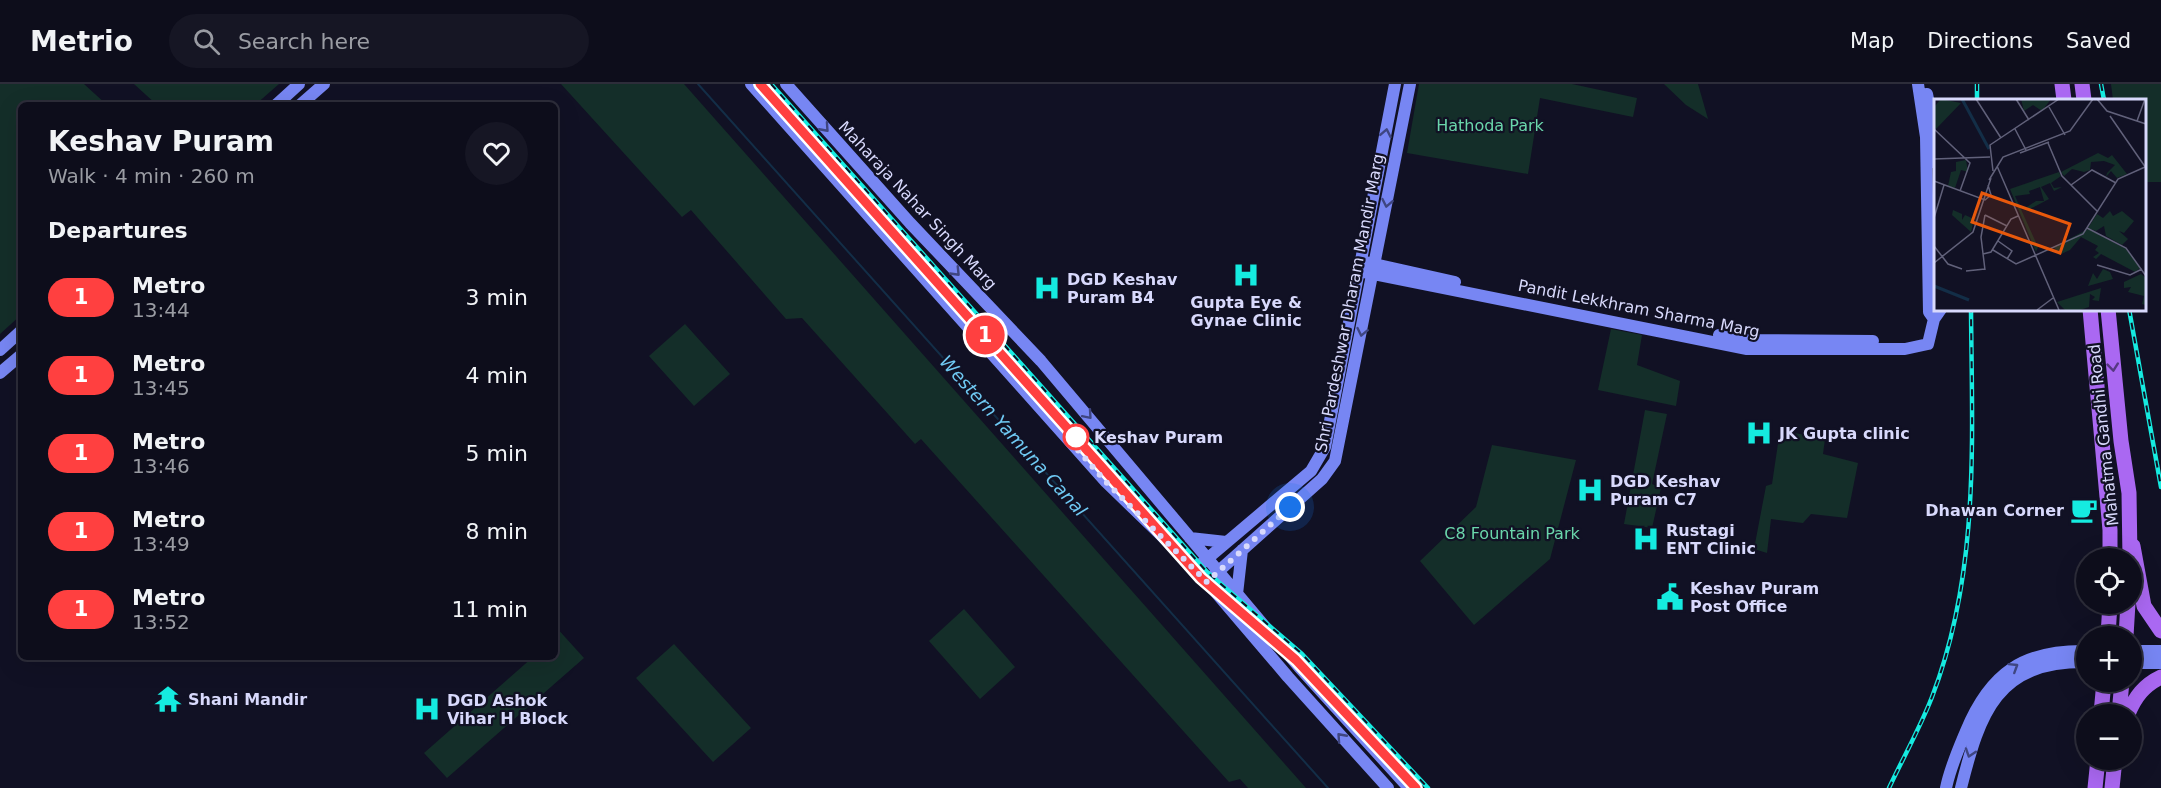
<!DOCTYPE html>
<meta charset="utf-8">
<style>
:root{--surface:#0d0d1b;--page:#161624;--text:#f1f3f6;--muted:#9a9ca3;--line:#2d2d3a}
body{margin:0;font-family:"DejaVu Sans",sans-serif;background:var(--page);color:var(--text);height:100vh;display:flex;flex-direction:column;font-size:22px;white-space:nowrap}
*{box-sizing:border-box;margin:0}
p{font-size:20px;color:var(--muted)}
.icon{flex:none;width:33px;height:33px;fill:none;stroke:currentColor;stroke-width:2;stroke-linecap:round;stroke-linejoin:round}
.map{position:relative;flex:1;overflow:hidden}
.side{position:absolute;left:18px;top:18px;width:540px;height:558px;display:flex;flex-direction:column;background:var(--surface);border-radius:9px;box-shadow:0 6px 24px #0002,0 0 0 2px var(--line)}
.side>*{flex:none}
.badge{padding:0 12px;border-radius:20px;font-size:21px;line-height:39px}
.controls{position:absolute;left:2076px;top:464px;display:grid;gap:12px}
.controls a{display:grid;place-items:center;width:66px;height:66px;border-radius:50%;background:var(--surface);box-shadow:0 6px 24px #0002,0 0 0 2px var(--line);font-size:30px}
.you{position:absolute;width:30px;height:30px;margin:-15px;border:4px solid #fff;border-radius:50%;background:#1a73e8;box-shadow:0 0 0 9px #1a73e833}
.map>.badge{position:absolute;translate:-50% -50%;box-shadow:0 0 0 3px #fff}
h2{padding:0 30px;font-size:22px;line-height:54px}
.round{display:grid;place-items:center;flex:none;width:63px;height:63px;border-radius:32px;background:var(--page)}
.overview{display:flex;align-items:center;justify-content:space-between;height:102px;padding:0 30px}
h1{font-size:28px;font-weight:700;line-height:45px}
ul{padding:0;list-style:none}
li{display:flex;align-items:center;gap:18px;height:78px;padding:0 30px}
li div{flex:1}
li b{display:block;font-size:22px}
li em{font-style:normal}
li .badge{min-width:66px;font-weight:700;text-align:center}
header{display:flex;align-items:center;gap:36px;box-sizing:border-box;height:84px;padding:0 30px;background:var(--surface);border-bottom:2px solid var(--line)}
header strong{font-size:28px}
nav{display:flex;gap:33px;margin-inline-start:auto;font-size:21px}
.search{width:420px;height:54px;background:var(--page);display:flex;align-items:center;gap:15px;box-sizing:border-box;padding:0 21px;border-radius:33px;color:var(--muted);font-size:22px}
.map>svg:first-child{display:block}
.green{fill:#142e29}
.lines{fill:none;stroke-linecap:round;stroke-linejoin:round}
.stream{stroke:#132e47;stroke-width:2}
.secondary{stroke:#7786f3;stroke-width:12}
.primary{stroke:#aa68f2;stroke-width:15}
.rail-casing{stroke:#15ebe0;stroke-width:4.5}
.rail{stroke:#111124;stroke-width:2;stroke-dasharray:7;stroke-linecap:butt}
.oneway{stroke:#3f4681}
.oneway2{stroke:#563881}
.line-casing{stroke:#fff;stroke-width:14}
.line{stroke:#ff4040;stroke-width:9}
.walk{stroke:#d8d9fc;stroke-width:6;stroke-dasharray:0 10.8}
.stop-dot{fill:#fff;stroke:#ff4040;stroke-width:3}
.labels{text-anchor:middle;stroke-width:4.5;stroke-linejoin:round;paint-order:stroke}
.park-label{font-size:16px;fill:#6ad6ab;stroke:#111124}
.street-label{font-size:16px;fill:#d8d9fc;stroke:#111124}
.poi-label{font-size:16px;font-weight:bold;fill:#d8d9fc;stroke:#111124;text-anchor:start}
.stop-label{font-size:16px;font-weight:bold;fill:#d8d9fc;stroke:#111124;text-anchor:start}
.water-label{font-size:18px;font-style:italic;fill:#6fc9f3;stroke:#111124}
.inset-river{fill:none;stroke:#132e47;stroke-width:3}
.inset-road{fill:none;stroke:#61617a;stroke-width:1.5}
.view{fill:#e8590c;fill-opacity:0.15;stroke:#e8590c;stroke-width:3}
.inset-edge{fill:none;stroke:#d8d9fc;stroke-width:3}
</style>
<header>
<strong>Metrio</strong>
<div class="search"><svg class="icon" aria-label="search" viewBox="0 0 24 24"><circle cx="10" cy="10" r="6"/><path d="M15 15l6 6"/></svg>Search here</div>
<nav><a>Map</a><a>Directions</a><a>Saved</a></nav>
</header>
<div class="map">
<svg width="2161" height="704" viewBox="0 0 2161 704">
<rect width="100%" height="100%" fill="#111124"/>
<path class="green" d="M0 0H84L107 21H21V231L0 250Z
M134 0H279L255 21H157Z
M561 0H684L1306 704H1248L1240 695 1229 698 921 355 915 360 802 234 786 235 691 126 682 133Z
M1419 0H1572L1637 14 1633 33 1540 14 1528 90 1407 69Z
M1664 0H1698L1708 35 1686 21Z
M2111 0H2161V98H2145L2144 16H2113Z
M685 240 730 290 694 322 649 272Z
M1611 245 1642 251 1637 281 1680 297 1676 322 1598 306Z
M1645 326 1667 330 1652 400 1661 404 1652 444 1624 440Z
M1780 346 1825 355 1823 370 1858 379 1847 434 1811 430 1803 439 1771 435 1767 469 1754 465 1766 402 1772 400Z
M1492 361 1576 376 1550 475 1474 541 1420 477 1476 423Z
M964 525 1015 583 980 615 929 557Z
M555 542 584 574 447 694 424 669 533 573H555Z
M674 560 751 644 713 678 636 594Z"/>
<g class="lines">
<path class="stream" d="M698 0 1328 704"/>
<path class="secondary" d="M751 0 1106 398 1196 485 1288 593 1388 704
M786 0 910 139 1041 277 1299 583 1409 704
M1918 0 1926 53 1929 228 1934 235
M1927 10 1935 51 1936 79
M276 21 299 0
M300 21 324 0
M1361 177 1455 198
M1359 187 1747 265H1905L1928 260 1934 235 1941 225
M1719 251 1748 256 1873 257
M0 266 21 247
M0 289 21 271
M1190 454 1226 458
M1201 480 1311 387 1325 363 1395 0
M1212 493 1322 395 1335 377 1410 0
M1237 510 1242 466
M2132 567H2161
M2132 579H2161
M1946 704C1950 684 1958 666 1966 647 1990 589 2023 566 2086 567
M1961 704C1980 628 1997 577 2086 578"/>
<path class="primary" d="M2062 0 2064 16
M2082 0 2084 16
M2090 225 2110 446V474
M2108 225 2121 357 2129 409 2130 474
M2133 462 2144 522 2161 547
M2108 552 2110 519
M2126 552 2128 519
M2101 630 2104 597
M2119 630 2122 597
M2128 630C2135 613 2144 601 2161 593
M2095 704 2098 675
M2112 704 2115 675"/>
<defs>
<path id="rail" d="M760 0 774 16
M771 0 1207 488 1302 570 1428 704
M1977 0V16
M2101 0 2104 16
M2129 225 2161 403
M1090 370 1130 414
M1889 704C1903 674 1920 644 1932 613 1980 488 1972 356 1971 225"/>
</defs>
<use href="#rail" class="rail-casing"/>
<use href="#rail" class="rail"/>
</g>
<defs><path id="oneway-chevron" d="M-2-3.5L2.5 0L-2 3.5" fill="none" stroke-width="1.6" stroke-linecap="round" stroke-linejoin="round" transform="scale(1.5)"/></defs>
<g class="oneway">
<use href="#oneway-chevron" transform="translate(825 44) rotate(48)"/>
<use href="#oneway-chevron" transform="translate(1386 49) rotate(-79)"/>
<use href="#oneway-chevron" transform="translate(1387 119) rotate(101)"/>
<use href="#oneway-chevron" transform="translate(956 188) rotate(46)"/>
<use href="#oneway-chevron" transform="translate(1362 248) rotate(102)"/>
<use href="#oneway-chevron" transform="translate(1088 331) rotate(49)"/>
<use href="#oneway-chevron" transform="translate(2014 583) rotate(-32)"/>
<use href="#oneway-chevron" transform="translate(1341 653) rotate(-132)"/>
<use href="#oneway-chevron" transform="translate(1970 669) rotate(108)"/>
</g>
<use class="oneway2" href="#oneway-chevron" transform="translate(2113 283) rotate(84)"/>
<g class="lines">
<defs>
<path id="line" d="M760 0 1201 494 1296 576 1416 704"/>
</defs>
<use href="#line" class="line-casing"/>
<use href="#line" class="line"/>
<path class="walk" d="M1076 353 1069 356 1106 398 1207 498 1290 423"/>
</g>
<defs>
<symbol id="hospital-bare" viewBox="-9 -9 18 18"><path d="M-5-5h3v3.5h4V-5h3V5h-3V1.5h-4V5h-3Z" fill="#15ebe0" stroke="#111124" stroke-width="2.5" paint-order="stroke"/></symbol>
<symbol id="cafe-bare" viewBox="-9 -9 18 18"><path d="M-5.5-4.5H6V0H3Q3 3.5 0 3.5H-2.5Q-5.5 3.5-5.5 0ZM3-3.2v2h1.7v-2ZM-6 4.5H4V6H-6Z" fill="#15ebe0" stroke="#111124" stroke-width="2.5" paint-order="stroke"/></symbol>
<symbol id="civic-bare" viewBox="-9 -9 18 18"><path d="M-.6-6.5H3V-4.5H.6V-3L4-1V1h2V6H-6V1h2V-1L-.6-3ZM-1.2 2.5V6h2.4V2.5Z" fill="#15ebe0" stroke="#111124" stroke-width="2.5" paint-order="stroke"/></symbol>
<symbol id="temple-bare" viewBox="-9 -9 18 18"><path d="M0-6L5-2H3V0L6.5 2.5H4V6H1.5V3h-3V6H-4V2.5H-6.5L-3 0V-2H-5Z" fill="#15ebe0" stroke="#111124" stroke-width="2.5" paint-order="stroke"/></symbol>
</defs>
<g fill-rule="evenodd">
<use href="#hospital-bare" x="1227" y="172" width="38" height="38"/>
<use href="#hospital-bare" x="1028" y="185" width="38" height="38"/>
<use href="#hospital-bare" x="1740" y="330" width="38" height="38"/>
<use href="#hospital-bare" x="1571" y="387" width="38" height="38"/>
<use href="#cafe-bare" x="2065" y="407" width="38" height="38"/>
<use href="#hospital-bare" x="1627" y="436" width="38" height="38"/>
<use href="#civic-bare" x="1651" y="494" width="38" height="38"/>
<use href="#temple-bare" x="149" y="596" width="38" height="38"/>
<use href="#hospital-bare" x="408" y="606" width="38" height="38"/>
</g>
<circle class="stop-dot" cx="1076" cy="353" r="12"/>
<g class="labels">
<g class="park-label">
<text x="1490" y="47">Hathoda Park</text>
<text x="1512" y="455">C8 Fountain Park</text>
</g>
<g class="street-label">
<text transform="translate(918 121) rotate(47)" y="6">Maharaja Nahar Singh Marg</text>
<text transform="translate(1349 219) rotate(-79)" y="6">Shri Pardeshwar Dharam Mandir Marg</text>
<text transform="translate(1639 224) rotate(11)" y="6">Pandit Lekkhram Sharma Marg</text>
<text transform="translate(2103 351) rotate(-96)" y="6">Mahatma Gandhi Road</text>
</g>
<g class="poi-label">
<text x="1067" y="201">DGD Keshav<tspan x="1067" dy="18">Puram B4</tspan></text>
<text x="1246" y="224" text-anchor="middle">Gupta Eye &amp;<tspan x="1246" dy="18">Gynae Clinic</tspan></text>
<text x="1779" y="355">JK Gupta clinic</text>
<text x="1610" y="403">DGD Keshav<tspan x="1610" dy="18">Puram C7</tspan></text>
<text x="2064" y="432" text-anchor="end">Dhawan Corner</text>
<text x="1666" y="452">Rustagi<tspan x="1666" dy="18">ENT Clinic</tspan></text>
<text x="1690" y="510">Keshav Puram<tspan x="1690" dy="18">Post Office</tspan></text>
<text x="188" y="621">Shani Mandir</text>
<text x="447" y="622">DGD Ashok<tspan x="447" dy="18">Vihar H Block</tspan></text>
</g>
<g class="stop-label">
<text x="1094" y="359">Keshav Puram</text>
</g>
<g class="water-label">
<text transform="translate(1013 352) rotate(48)" y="6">Western Yamuna Canal</text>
</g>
</g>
<g transform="translate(1934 15)">
<rect width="212" height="212" fill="#111124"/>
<path d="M7 0 27 4 1 31 0 8ZM87 0H117L108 12 99 6 90 12ZM164 54 174 59 178 56 193 75 183 79 177 72 172 78 173 74 181 66 170 62 157 63 156 71 150 73 138 70 130 77 127 73ZM32 61 34 73 27 71 21 89 14 87 17 73 22 72V63ZM125 73 127 77 117 84 120 89 128 88 120 92 116 84 107 88 115 100 94 111 93 108 102 102H110L106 88 95 92 96 95 81 97 104 148 102 153 76 90ZM19 111 28 115V121L31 116 40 120 37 133 18 116ZM176 112 179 117 188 112 200 122 190 134 185 132 194 140 188 146 172 137 170 127 162 132 154 129 163 115 169 119ZM154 130 192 150 206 169 201 173 167 155 162 160 159 158 165 154 161 151 164 147 147 138 136 151 125 156 120 148ZM169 170 176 173 179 180 154 187 159 174 163 180ZM207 175 211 178V206L208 205 210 197 194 193 197 188 190 189V183ZM167 189 165 202 158 201 161 198 156 195 155 208 146 211H131L123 203Z" fill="#142e29"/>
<path class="inset-river" d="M28 0 55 50M0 187 35 201"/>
<path class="inset-road" d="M42 0 67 39M82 0 95 21M163 0 173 12 212 25M115 8 131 36M176 17 212 69M203 22 211 0M0 30 36 64 26 92M81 30 92 51M114 44 128 77 164 113M86 54 115 43M0 60 56 58M63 67 125 211M59 72 56 46 125 0M55 81 69 58 136 32 159 0M0 82 51 101 57 96 54 86M137 86 158 71 182 84M51 116 73 127M0 119 10 86M153 129 192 149 212 177M64 142 78 152 73 160M0 147 14 165 28 170M59 151 82 165 149 135 184 80 211 68M49 155 57 153 77 120 84 117M0 164 39 133 57 79M163 166 196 176 208 170M51 171 47 138 51 116M32 172 51 170M103 211 119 199"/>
<path class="view" d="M48 94 136 125 126 154 38 123Z"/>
<rect width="212" height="212" class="inset-edge"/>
</g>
</svg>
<div class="controls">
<a><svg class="icon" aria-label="locate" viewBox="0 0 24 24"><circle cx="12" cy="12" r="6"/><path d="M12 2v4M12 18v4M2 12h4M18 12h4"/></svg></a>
<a>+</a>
<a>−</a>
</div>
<div class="you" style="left:1290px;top:423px"></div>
<b class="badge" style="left:985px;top:251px;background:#ff4040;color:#fff">1</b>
<section class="side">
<div class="overview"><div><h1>Keshav Puram</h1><p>Walk · 4 min · 260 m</p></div><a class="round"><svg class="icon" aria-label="heart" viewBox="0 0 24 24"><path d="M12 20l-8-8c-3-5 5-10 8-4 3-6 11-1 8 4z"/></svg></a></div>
<h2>Departures</h2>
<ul>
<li><span class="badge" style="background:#ff4040;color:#fff">1</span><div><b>Metro</b><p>13:44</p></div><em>3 min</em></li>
<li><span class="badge" style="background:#ff4040;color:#fff">1</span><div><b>Metro</b><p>13:45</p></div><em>4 min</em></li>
<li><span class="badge" style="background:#ff4040;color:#fff">1</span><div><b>Metro</b><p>13:46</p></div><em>5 min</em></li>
<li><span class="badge" style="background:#ff4040;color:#fff">1</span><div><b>Metro</b><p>13:49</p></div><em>8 min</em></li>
<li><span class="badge" style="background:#ff4040;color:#fff">1</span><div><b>Metro</b><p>13:52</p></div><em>11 min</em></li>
</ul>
</section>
</div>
